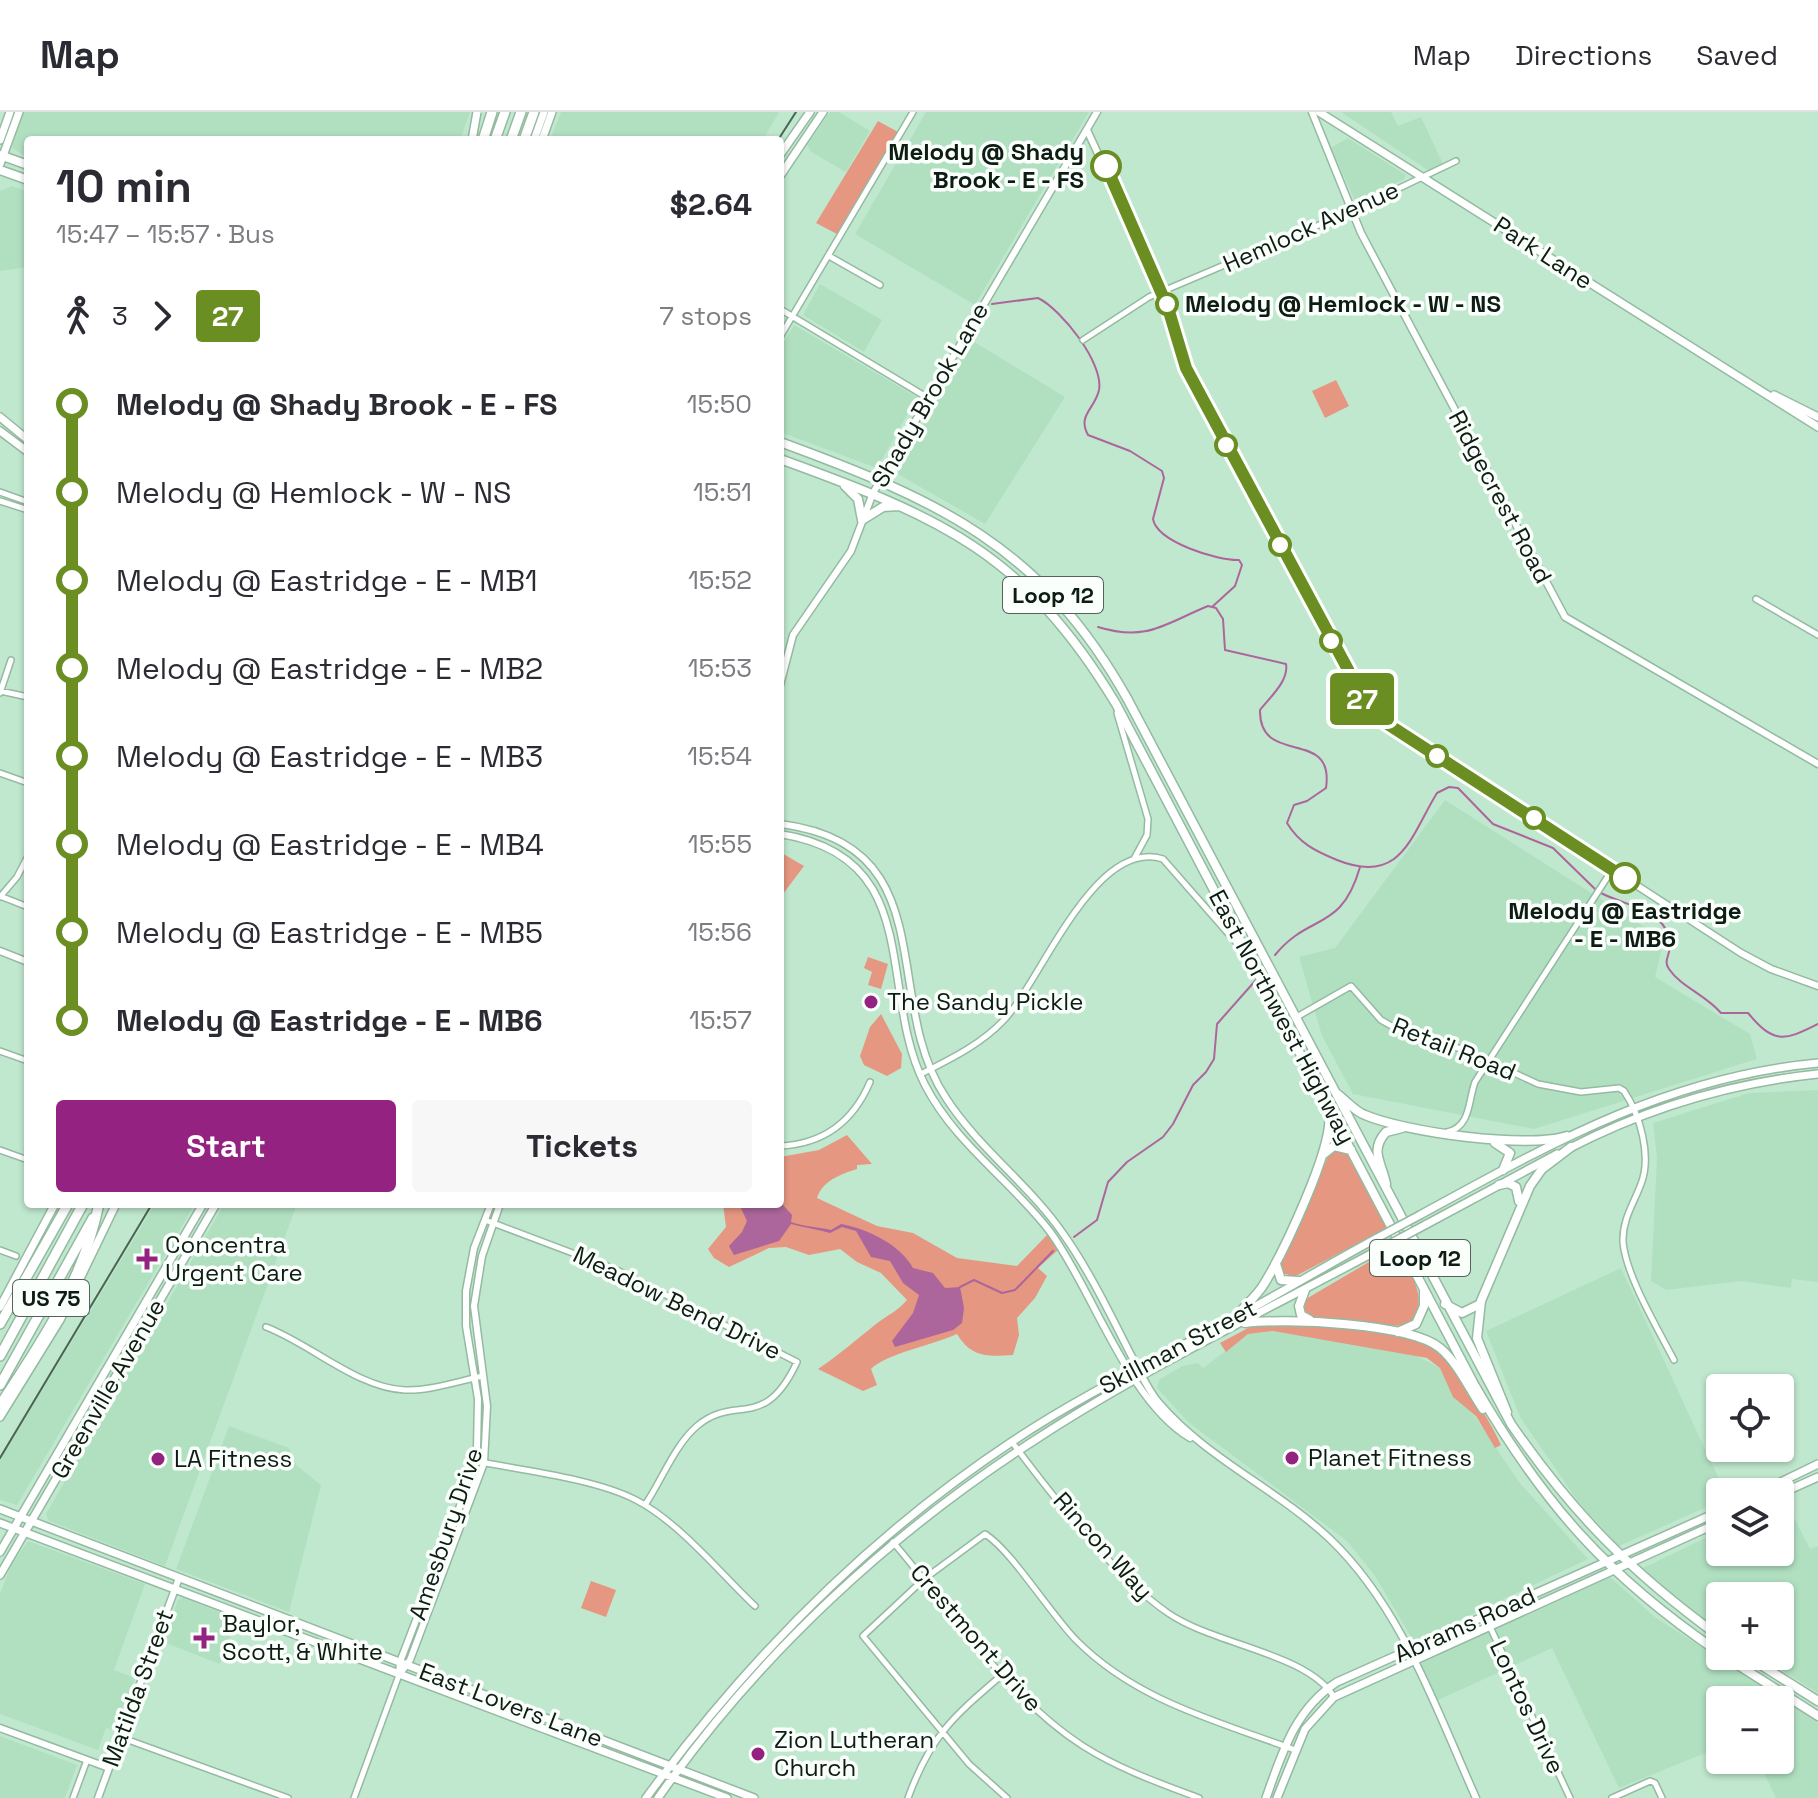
<!DOCTYPE html>
<meta charset="utf-8">
<style>
:root{--surface:#fff;--page:#f7f7f7;--text:#2b2b33;--muted:#7c7c81;--line:#e1e1e2;--accent:#942280}
body{margin:0;font-family:"Space Grotesk",sans-serif;background:var(--page);color:var(--text);height:100vh;display:flex;flex-direction:column;font-size:30px;white-space:nowrap}
*{box-sizing:border-box;margin:0}
p{font-size:26px;color:var(--muted)}
.icon{flex:none;width:44px;height:44px;fill:none;stroke:currentColor;stroke-width:2;stroke-linecap:round;stroke-linejoin:round}
.map{position:relative;flex:1;overflow:hidden}
.panel{position:absolute;left:24px;top:24px;width:760px;height:1072px;display:flex;flex-direction:column;background:var(--surface);border-radius:8px;box-shadow:0 2px 6px #0004}
.panel>*{flex:none}
.badge{padding:0 16px;border-radius:6px;font-size:28px;line-height:52px}
.fabs{position:absolute;left:1706px;top:1262px;display:grid;gap:16px}
.fabs a{display:grid;place-items:center;width:88px;height:88px;border-radius:8px;background:var(--surface);box-shadow:0 2px 6px #0004;font-size:40px}
.map>.badge{position:absolute;translate:-50% -50%;box-shadow:0 0 0 4px #fff}
.legs{display:flex;align-items:center;gap:12px;height:88px;padding:0 32px;font-size:26px}
.legs p{margin-inline-start:auto}
.overview{display:flex;align-items:center;justify-content:space-between;height:136px;padding:0 32px}
h1{font-size:44px;font-weight:600;line-height:60px}
.action{display:flex;gap:16px;margin-top:auto;padding:16px 32px}
.action a{flex:1;height:92px;border-radius:8px;background:var(--accent);color:#fff;font-size:32px;font-weight:600;line-height:92px;text-align:center}
.action a+a{background:var(--page);color:var(--text)}
ul{padding:0 32px;list-style:none}
li{display:flex;align-items:center;gap:28px;height:88px;font-size:30px}
li i{display:grid;place-items:center;width:12px;height:100%;margin:0 10px;background:currentColor}
li i::after{content:'';width:20px;height:20px;margin:-10px;border:6px solid;border-radius:50%;background:var(--surface)}
li p{margin-inline-start:auto}
li:first-child i{background:linear-gradient(#0000 50%,currentColor 0)}
li:last-child i{background:linear-gradient(currentColor 50%,#0000 0)}
header{display:flex;align-items:center;gap:48px;box-sizing:border-box;height:112px;padding:0 40px;background:var(--surface);border-bottom:2px solid var(--line)}
header strong{font-size:38px}
nav{display:flex;gap:44px;margin-inline-start:auto;font-size:28px}
.map>svg:first-child{display:block}
.built{fill:#b1e0c1}
.green{fill:#e59781}
.water{fill:#ac669b}
.lines{fill:none;stroke-linecap:round;stroke-linejoin:round}
.stream{stroke:#ac669b;stroke-width:2}
.minor-casing{stroke:#94baa1;stroke-width:8}
.tertiary-casing{stroke:#94baa1;stroke-width:9}
.secondary-casing{stroke:#94baa1;stroke-width:10}
.primary-casing{stroke:#94baa1;stroke-width:11}
.motorway-casing{stroke:#94baa1;stroke-width:12}
.minor{stroke:#fff;stroke-width:5}
.tertiary{stroke:#fff;stroke-width:6}
.secondary{stroke:#fff;stroke-width:7}
.primary{stroke:#fff;stroke-width:8}
.motorway{stroke:#fff;stroke-width:9}
.tram{stroke:#4c6455;stroke-width:2}
.secondary-bridge-casing{stroke:#94baa1;stroke-width:10;stroke-linecap:butt}
.secondary-bridge{stroke:#fff;stroke-width:7}
.line-1-casing{stroke:#fff;stroke-width:18}
.line-1{stroke:#6b8e23;stroke-width:12}
.stop-1-dot{fill:#fff;stroke:#6b8e23;stroke-width:4}
.poi-dot{fill:#942280;stroke:#fbfffc;stroke-width:3}
.labels{text-anchor:middle;stroke-width:7;stroke-linejoin:round;paint-order:stroke}
.shield{fill:#fbfffc;stroke:#55615a;stroke-width:2}
.shield-label{font-size:22px;font-weight:bold;fill:#0e1d14}
.stop-label{font-size:24px;font-weight:bold;fill:#0e1d14;stroke:#fbfffc;text-anchor:end}
.street-label{font-size:24px;fill:#0e1d14;stroke:#fbfffc}
.poi-label{font-size:24px;fill:#0e1d14;stroke:#fbfffc;text-anchor:start}
</style>
<header>
<strong>Map</strong>
<nav><a>Map</a><a>Directions</a><a>Saved</a></nav>
</header>
<div class="map">
<svg width="1818" height="1686" viewBox="0 0 1818 1686">
<rect width="100%" height="100%" fill="#c0e8ce"/>
<path class="built" d="M23 0H470L460 28H28V46L12 36Z
M561 0H779L763 28H550Z
M830 0H839L870 19 846 60 811 40 807 33Z
M926 0H1089L975 193 855 122Z
M1341 0H1391L1398 14 1421 5 1444 54 1429 59Z
M1348 26 1406 63 1404 67 1356 91 1331 36Z
M12 74 28 80V155L0 159V79Z
M820 172 882 208 864 240 803 203Z
M794 213 917 285 879 353 874 355 780 320V237Z
M971 228 1065 285 985 412 896 361Z
M1445 688 1659 824 1661 840 1655 865 1750 922 1757 947 1534 1017 1353 982 1322 924 1299 845 1335 836Z
M1818 978V1170L1792 1167 1791 1176 1741 1169 1666 1178 1651 1169 1657 1046 1653 1011 1749 981Z
M155 1092H195L17 1393 0 1388V1348Z
M224 1092H297L165 1454 49 1409 46 1402Z
M1621 1156 1725 1380H1720V1389L1619 1434 1579 1391 1520 1305 1486 1219Z
M1273 1219 1408 1240 1443 1257 1519 1370 1588 1447 1414 1530 1375 1464 1347 1429 1188 1310 1157 1276 1159 1268 1182 1254 1198 1251 1203 1256 1248 1222Z
M229 1314 289 1336 297 1354 321 1373 289 1500 176 1457Z
M1785 1388 1810 1437 1818 1434V1581L1759 1544H1780V1484H1720V1520L1641 1457 1720 1419V1440H1780V1390Z
M28 1429 145 1472 114 1558 135 1566 116 1619 106 1616 98 1638 0 1602V1482L11 1453Z
M1610 1465 1655 1505 1818 1611V1686H1776L1758 1648H1780V1588H1720V1635L1619 1676 1552 1536 1436 1589 1419 1551Z
M183 1486 237 1507 220 1552 163 1530 178 1488Z
M0 1624 77 1653 65 1686H0Z"/>
<path class="green" d="M878 9 898 20 844 112 837 122 816 111Z
M1336 268 1349 294 1325 306 1312 279Z
M780 740 804 754 780 786Z
M868 845 888 852 881 877 868 873 872 860 864 856Z
M881 902 902 942 901 956 887 964 864 953 860 944 870 915Z
M847 1023 872 1052 857 1053V1057C841 1062 822 1069 817 1086L877 1114 913 1121 957 1146 1017 1154 1048 1122 1059 1137 1038 1156 1047 1164 1035 1186 1017 1206 1019 1223 1013 1243C987 1245 971 1245 957 1222 933 1233 885 1242 871 1257L877 1273 863 1279 818 1257C839 1243 856 1228 876 1212 887 1203 897 1200 907 1188L881 1161 857 1150 840 1137 809 1143 786 1135 769 1136 729 1155 714 1146 708 1137 726 1115 723 1092H780V1045L819 1038Z
M1332 1036 1348 1041 1387 1116 1294 1165 1281 1160 1280 1150Z
M1396 1134C1408 1158 1434 1191 1407 1213L1376 1215 1312 1205 1304 1199 1306 1187Z
M1272 1210C1314 1210 1393 1216 1430 1234 1451 1244 1492 1311 1501 1333L1495 1336 1476 1304 1453 1285 1440 1256 1427 1246 1273 1219 1248 1222 1226 1240 1220 1231 1250 1215Z
M591 1469 616 1478 606 1505 581 1496Z"/>
<path class="water" d="M739 1092 783 1093 792 1103 791 1110C806 1115 819 1115 831 1118L841 1112C867 1117 900 1132 913 1156L933 1161 945 1176 960 1175 964 1196 962 1211 953 1218 895 1235 892 1229 913 1201 919 1183 903 1171 890 1149 871 1145 856 1119 842 1115 830 1121C817 1117 805 1116 791 1112L779 1129 734 1143 729 1134 742 1120 747 1109Z"/>
<g class="lines">
<path class="stream" d="M992 192 1038 186C1061 197 1104 251 1099 278 1095 297 1077 303 1088 323L1130 339 1162 359 1164 366 1153 407C1157 430 1218 449 1239 448L1242 453 1235 474 1212 495
M1098 515C1147 530 1164 512 1208 494L1216 496 1223 507 1225 538 1286 552C1289 569 1270 585 1260 598 1259 656 1335 614 1326 676L1307 689 1294 693 1287 711C1299 731 1315 739 1337 748 1402 774 1411 723 1437 681L1449 675 1458 676 1493 712 1553 736 1596 778
M1601 781C1627 795 1668 796 1670 834 1670 843 1663 849 1669 857 1681 875 1706 883 1721 901H1748C1773 931 1783 930 1818 912
M1275 843C1310 800 1341 821 1360 755
M1074 1125 1097 1108 1108 1070 1127 1050 1163 1025 1173 1012 1193 973 1206 960 1214 947 1217 912 1255 869
M960 1175 974 1168 1002 1181 1015 1178 1053 1139"/>
<defs>
<path id="minor" d="M829 144 880 173
M780 197 928 286
M780 225 913 0
M1083 228 1149 185 1345 102 1456 49
M0 380 28 390
M0 389 28 398
M1756 487 1818 523
M0 579 28 585
M0 581 11 548
M1117 601 1148 707 1147 723 1134 747
M0 661 28 671
M0 784 28 795
M0 785 17 765 28 744
M1295 906 1351 874 1381 908 1415 927 1463 937 1538 972 1581 980 1619 976 1624 979C1640 1003 1652 1044 1641 1072 1634 1091 1622 1108 1623 1130 1626 1164 1658 1217 1674 1248
M0 939 28 949
M921 962C950 947 980 933 1003 909 1041 870 1094 725 1163 747L1241 836
M1447 1020C1471 1015 1468 989 1475 970L1612 758
M780 1034C824 1032 853 1010 870 970
M0 1038 28 1048
M485 1108 615 1157 797 1250C764 1321 736 1281 697 1314 674 1334 662 1368 645 1393
M0 1138 16 1144
M266 1215C311 1232 357 1276 405 1278 430 1279 459 1269 483 1264
M1012 1330C1051 1382 1115 1465 1168 1501 1214 1533 1307 1541 1334 1585
M475 1349C521 1358 596 1367 636 1388 679 1410 720 1461 755 1494
M893 1430C950 1497 1008 1586 1083 1634 1119 1657 1159 1671 1199 1686
M1485 1504 1570 1686
M120 1625 288 1686
M73 1686 87 1648
M354 1686 399 1563
M908 1686C931 1623 953 1605 1003 1562
M1007 1686 969 1652 863 1524 924 1467 985 1422C1012 1439 1051 1503 1077 1529 1137 1589 1217 1609 1295 1638
M1612 1686 1650 1669 1655 1671 1662 1686"/>
<path id="tertiary" d="M1312 0 1361 121 1565 505 1818 652
M1087 18 1162 180 1186 256 1366 591 1386 611 1741 841 1771 857 1818 874
M780 573 793 523 851 439 873 381 1097 0
M780 712C947 733 879 886 946 986 979 1037 1030 1073 1064 1123 1090 1160 1110 1202 1131 1243 1140 1259 1147 1277 1159 1291 1207 1347 1277 1377 1330 1427 1402 1496 1436 1597 1476 1686
M780 722C927 745 876 878 925 973 956 1033 1012 1069 1051 1121 1094 1181 1128 1289 1190 1326
M0 839 28 850
M399 1563 410 1548 484 1351 487 1294 474 1194 482 1144 500 1092
M399 1563 400 1550 463 1386 477 1337 478 1287 466 1214V1179L474 1136 491 1092
M0 1616 109 1656
M98 1686 179 1466"/>
<path id="secondary" d="M1319 0 1818 315
M0 28 10 0
M534 28 544 0
M542 28 552 0
M780 43 810 0
M0 52 19 0
M780 64 823 0
M1774 283 1818 305
M0 305 28 328
M0 319 28 340
M1568 1037C1647 996 1730 971 1818 962
M1420 1103C1550 1032 1667 965 1818 951
M1425 1113 1557 1042
M0 1195 55 1092
M0 1305 60 1208 116 1092
M1760 1380 1818 1352
M1780 1382 1818 1365
M0 1397 754 1686
M0 1411 727 1686
M0 1440 203 1092
M0 1463 216 1092
M646 1686C748 1547 868 1425 1013 1329 1083 1282 1160 1246 1234 1206 1282 1180 1329 1152 1377 1126
M658 1686C758 1543 891 1420 1038 1326 1147 1255 1267 1198 1382 1136
M1266 1686C1282 1641 1295 1597 1337 1570L1720 1399
M1277 1686 1305 1617 1334 1585 1720 1410"/>
<path id="primary" d="M0 43 28 53
M0 58 28 68
M780 330C938 388 1042 434 1128 588L1511 1312C1573 1402 1632 1461 1720 1525
M780 347C940 405 1024 440 1116 592L1475 1274C1543 1392 1608 1465 1720 1541
M845 374 858 387 862 408
M862 408 883 395 899 394
M1336 981C1346 988 1354 999 1365 1003 1405 1020 1526 1037 1567 1024
M1495 1031 1510 1041 1503 1058
M1324 1042 1334 1034 1351 1038
M1386 1072C1382 1051 1369 1039 1386 1020L1402 1016
M1499 1073 1508 1071 1516 1075 1519 1089
M1276 1152 1281 1168 1298 1169
M1305 1178 1299 1194 1301 1203 1310 1208
M1445 1192 1462 1201 1478 1193
M1236 1205C1245 1193 1257 1184 1264 1172 1283 1141 1334 1035 1329 1002
M1245 1211C1285 1206 1410 1211 1440 1236 1458 1251 1470 1278 1483 1297
M1398 1220 1416 1212 1424 1194V1180
M1507 1300 1477 1226 1481 1189 1530 1074 1542 1057 1571 1035
M1724 1544 1818 1604
M1747 1544 1818 1589"/>
<path id="motorway" d="M483 28 492 0
M495 28 505 0
M511 28 521 0
M524 28 534 0
M0 1212 68 1092
M0 1244 83 1092
M0 1273 93 1106
M0 1293C40 1233 83 1168 98 1096"/>
</defs>
<use href="#minor" class="minor-casing"/>
<use href="#tertiary" class="tertiary-casing"/>
<use href="#secondary" class="secondary-casing"/>
<use href="#primary" class="primary-casing"/>
<use href="#motorway" class="motorway-casing"/>
<use href="#minor" class="minor"/>
<use href="#tertiary" class="tertiary"/>
<use href="#secondary" class="secondary"/>
<use href="#primary" class="primary"/>
<use href="#motorway" class="motorway"/>
<path class="tram" d="M778 28 796 0
M0 1346 152 1092"/>
<defs>
<path id="secondary-bridge" d="M472 28 477 0
M1377 1126 1420 1103
M1382 1136 1425 1113"/>
</defs>
<use href="#secondary-bridge" class="secondary-bridge-casing"/>
<use href="#secondary-bridge" class="secondary-bridge"/>
</g>
<g class="lines">
<defs>
<path id="line-1" d="M1106 54 1168 196 1186 256 1366 591 1386 611 1625 766"/>
</defs>
<use href="#line-1" class="line-1-casing"/>
<use href="#line-1" class="line-1"/>
</g>
<g class="stop-1-dot">
<circle cx="1106" cy="54" r="14"/>
<circle cx="1167" cy="192" r="10"/>
<circle cx="1226" cy="333" r="10"/>
<circle cx="1280" cy="433" r="10"/>
<circle cx="1331" cy="529" r="10"/>
<circle cx="1437" cy="644" r="10"/>
<circle cx="1534" cy="706" r="10"/>
<circle cx="1625" cy="766" r="14"/>
</g>
<g class="poi-dot">
<circle cx="871" cy="890" r="8"/>
<path d="M143 1135h8v8h8v8h-8v8h-8v-8h-8v-8h8z"/>
<circle cx="1292" cy="1346" r="8"/>
<circle cx="158" cy="1347" r="8"/>
<path d="M200 1514h8v8h8v8h-8v8h-8v-8h-8v-8h8z"/>
<circle cx="758" cy="1642" r="8"/>
</g>
<g class="labels">
<g class="shield">
<rect x="1003" y="465" width="100" height="36" rx="6"/>
<rect x="1370" y="1128" width="100" height="36" rx="6"/>
<rect x="13" y="1168" width="76" height="36" rx="6"/>
</g>
<g class="shield-label">
<text x="1053" y="491">Loop 12</text>
<text x="1420" y="1154">Loop 12</text>
<text x="51" y="1194">US 75</text>
</g>
<g class="stop-label">
<text x="1084" y="48">Melody @ Shady<tspan x="1084" dy="28">Brook - E - FS</tspan></text>
<text x="1185" y="200" text-anchor="start">Melody @ Hemlock - W - NS</text>
<text x="1625" y="807" text-anchor="middle">Melody @ Eastridge<tspan x="1625" dy="28">- E - MB6</tspan></text>
</g>
<g class="street-label">
<text transform="translate(1311 115) rotate(-24)" y="8">Hemlock Avenue</text>
<text transform="translate(1543 141) rotate(33)" y="8">Park Lane</text>
<text transform="translate(930 283) rotate(-60)" y="8">Shady Brook Lane</text>
<text transform="translate(1500 385) rotate(62)" y="8">Ridgecrest Road</text>
<text transform="translate(1282 905) rotate(62)" y="8">East Northwest Highway</text>
<text transform="translate(1454 937) rotate(22)" y="8">Retail Road</text>
<text transform="translate(677 1191) rotate(26)" y="8">Meadow Bend Drive</text>
<text transform="translate(1178 1235) rotate(-28)" y="8">Skillman Street</text>
<text transform="translate(108 1277) rotate(-60)" y="8">Greenville Avenue</text>
<text transform="translate(446 1422) rotate(-71)" y="8">Amesbury Drive</text>
<text transform="translate(1103 1434) rotate(48)" y="8">Rincon Way</text>
<text transform="translate(1465 1513) rotate(-24)" y="8">Abrams Road</text>
<text transform="translate(976 1526) rotate(49)" y="8">Crestmont Drive</text>
<text transform="translate(138 1576) rotate(-70)" y="8">Matilda Street</text>
<text transform="translate(511 1593) rotate(21)" y="8">East Lovers Lane</text>
<text transform="translate(1527 1595) rotate(65)" y="8">Lontos Drive</text>
</g>
<g class="poi-label">
<text x="887" y="898">The Sandy Pickle</text>
<text x="165" y="1141">Concentra<tspan x="165" dy="28">Urgent Care</tspan></text>
<text x="1308" y="1354">Planet Fitness</text>
<text x="174" y="1355">LA Fitness</text>
<text x="222" y="1520">Baylor,<tspan x="222" dy="28">Scott, &amp; White</tspan></text>
<text x="774" y="1636">Zion Lutheran<tspan x="774" dy="28">Church</tspan></text>
</g>
</g>
</svg>
<div class="fabs">
<a><svg class="icon" aria-label="locate" viewBox="0 0 24 24"><circle cx="12" cy="12" r="6"/><path d="M12 2v4M12 18v4M2 12h4M18 12h4"/></svg></a>
<a><svg class="icon" aria-label="layers" viewBox="0 0 24 24"><path d="M12 4l9 5-9 5-9-5zM3 14l9 5 9-5"/></svg></a>
<a>+</a>
<a>−</a>
</div>
<b class="badge" style="left:1362px;top:587px;background:#6b8e23;color:#fff">27</b>
<section class="panel">
<div class="overview"><div><h1>10 min</h1><p>15:47 – 15:57 · Bus</p></div><b>$2.64</b></div>
<div class="legs"><svg class="icon" aria-label="walk" viewBox="0 0 24 24"><circle cx="13" cy="4" r="2"/><path d="M13 8l-2 6 4 7M11 14l-3 7M7 12l3-4h3l4 4"/></svg>3<svg class="icon" aria-label="forward" viewBox="0 0 24 24"><path d="M9 5l7 7-7 7"/></svg><b class="badge" style="background:#6b8e23;color:#fff">27</b><p>7 stops</p></div>
<ul>
<li><i style="color:#6b8e23"></i><b>Melody @ Shady Brook - E - FS</b><p>15:50</p></li>
<li><i style="color:#6b8e23"></i><span>Melody @ Hemlock - W - NS</span><p>15:51</p></li>
<li><i style="color:#6b8e23"></i><span>Melody @ Eastridge - E - MB1</span><p>15:52</p></li>
<li><i style="color:#6b8e23"></i><span>Melody @ Eastridge - E - MB2</span><p>15:53</p></li>
<li><i style="color:#6b8e23"></i><span>Melody @ Eastridge - E - MB3</span><p>15:54</p></li>
<li><i style="color:#6b8e23"></i><span>Melody @ Eastridge - E - MB4</span><p>15:55</p></li>
<li><i style="color:#6b8e23"></i><span>Melody @ Eastridge - E - MB5</span><p>15:56</p></li>
<li><i style="color:#6b8e23"></i><b>Melody @ Eastridge - E - MB6</b><p>15:57</p></li>
</ul>
<div class="action"><a>Start</a><a>Tickets</a></div>
</section>
</div>
